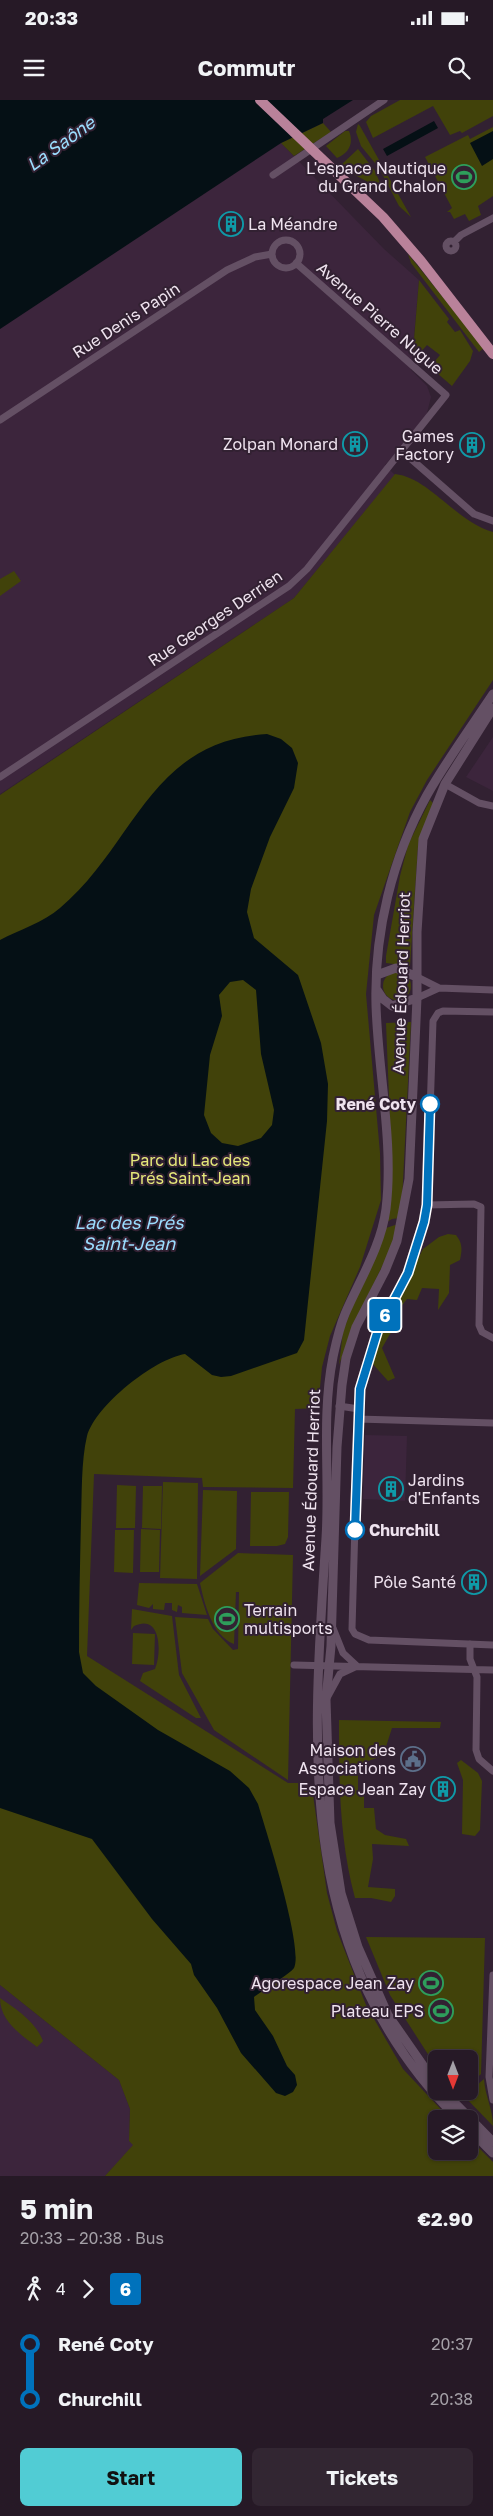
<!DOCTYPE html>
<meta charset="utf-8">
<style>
:root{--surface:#261926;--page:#322632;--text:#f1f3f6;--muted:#a4a0a7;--line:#423843;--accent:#51ccd4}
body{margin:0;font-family:"Golos Text",sans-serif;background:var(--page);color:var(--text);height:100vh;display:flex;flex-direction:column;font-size:19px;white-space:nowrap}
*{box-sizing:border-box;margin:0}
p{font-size:16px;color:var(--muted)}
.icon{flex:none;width:28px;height:28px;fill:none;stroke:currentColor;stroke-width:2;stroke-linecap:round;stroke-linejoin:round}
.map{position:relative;height:2076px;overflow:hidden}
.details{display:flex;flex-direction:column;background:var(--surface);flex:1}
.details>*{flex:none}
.badge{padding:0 10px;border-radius:4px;font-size:18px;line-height:32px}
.needle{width:32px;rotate:180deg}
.tools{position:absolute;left:428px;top:1950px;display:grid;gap:10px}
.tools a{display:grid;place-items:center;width:50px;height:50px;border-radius:8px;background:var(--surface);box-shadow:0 1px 4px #0004,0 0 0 1px var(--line);font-size:25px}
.map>.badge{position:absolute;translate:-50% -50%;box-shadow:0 0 0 2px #fff}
.legs{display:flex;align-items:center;gap:8px;height:55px;padding:0 20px;font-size:16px}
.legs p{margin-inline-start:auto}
.headline{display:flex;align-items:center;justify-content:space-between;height:85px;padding:0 20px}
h1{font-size:28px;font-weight:700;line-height:38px}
.button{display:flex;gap:10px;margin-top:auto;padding:10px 20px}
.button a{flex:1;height:58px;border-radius:8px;background:var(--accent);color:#111;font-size:20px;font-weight:700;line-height:58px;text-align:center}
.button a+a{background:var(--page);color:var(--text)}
ul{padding:0 20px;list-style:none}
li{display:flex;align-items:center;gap:18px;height:55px;font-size:19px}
li i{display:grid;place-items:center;width:8px;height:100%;margin:0 6px;background:currentColor}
li i::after{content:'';width:12px;height:12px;margin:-6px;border:4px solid;border-radius:50%;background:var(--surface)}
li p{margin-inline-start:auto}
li:first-child i{background:linear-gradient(#0000 50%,currentColor 0)}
li:last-child i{background:linear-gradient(currentColor 50%,#0000 0)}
.status{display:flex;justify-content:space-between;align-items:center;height:35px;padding:0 25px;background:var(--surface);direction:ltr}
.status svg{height:14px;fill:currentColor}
header{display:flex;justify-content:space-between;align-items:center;height:65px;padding:0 20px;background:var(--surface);font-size:22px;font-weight:700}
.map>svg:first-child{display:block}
.built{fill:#3c253c}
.green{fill:#41420a}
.water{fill:#051015;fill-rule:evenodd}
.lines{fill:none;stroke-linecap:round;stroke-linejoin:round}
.street{stroke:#645064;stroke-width:7}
.secondary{stroke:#645064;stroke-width:9}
.primary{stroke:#b9829a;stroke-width:10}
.line-1-casing{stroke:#fff;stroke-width:11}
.line-1{stroke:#0072bc;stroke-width:8}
.stop-1-dot{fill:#fff;stroke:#0072bc;stroke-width:2.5}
.labels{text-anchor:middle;stroke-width:4;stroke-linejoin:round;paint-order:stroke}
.poi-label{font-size:16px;fill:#efe3ef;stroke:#322132;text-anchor:end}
.street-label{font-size:16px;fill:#efe3ef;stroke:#322132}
.stop-label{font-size:16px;font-weight:bold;fill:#efe3ef;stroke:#322132;text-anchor:end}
.park-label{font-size:16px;fill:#e5e87a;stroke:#322132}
.water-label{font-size:18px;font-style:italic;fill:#9bddfe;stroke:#322132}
</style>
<div class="status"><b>20:33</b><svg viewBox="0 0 49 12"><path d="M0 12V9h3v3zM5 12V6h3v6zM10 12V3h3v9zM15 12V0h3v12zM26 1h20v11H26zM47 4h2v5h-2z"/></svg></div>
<header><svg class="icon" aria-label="menu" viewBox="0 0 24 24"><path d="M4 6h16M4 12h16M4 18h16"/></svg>Commutr<svg class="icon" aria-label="search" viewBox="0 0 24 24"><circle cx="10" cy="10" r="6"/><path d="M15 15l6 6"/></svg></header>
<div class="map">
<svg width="493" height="2076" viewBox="0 0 493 2076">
<rect width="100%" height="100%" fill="#322132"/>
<path class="built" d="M281 43 384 149 419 180 411 270 427 286 431 297 426 317 385 365 395 375 294 498 0 694V229Z
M493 637V691L466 677Z
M365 1335 407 1336 405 1401 363 1399Z
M0 1885 119 1980 130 2009 129 2041 134 2045 105 2076H0Z"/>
<path class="green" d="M400 0H493V16L462 33 460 31 450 35 433 6 373 38 366 22 371 16Z
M323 23 331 32 294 56 281 43Z
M358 24 360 26 411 117 399 106 379 68 361 46 356 32Z
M493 27V96L478 106 481 115 469 121 465 114 454 119 450 112H447L452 108 425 57 468 35 470 39Z
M345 31H349C354 43 349 53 337 58L326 46Z
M358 49 375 71 383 90 355 75 342 64Z
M408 154 484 248 479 252 411 163Z
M419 180 449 219 447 222 455 232 460 230 473 251 470 261 452 286 430 267 440 255 427 245 418 255 413 251Z
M395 374C430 378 456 422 493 432V580L427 680 410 712 374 815 366 894 380 1053 381 1100 360 1167 330 1236 322 1267 318 1308 295 1309 293 1388 203 1387 202 1378 94 1374 87 1556 288 1683H301L312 1688 327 1793 337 1831 366 1905 403 1969 450 2019H436V2051H469V2038L493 2062V2076H105L133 2045 129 2041 130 2009 119 1980 0 1885V695L294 498Z
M14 471 21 481 0 496V479Z
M430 700 433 703 418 746 410 866 386 863V856L400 776 408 745Z
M383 886a14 14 0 1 1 28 0a14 14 0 1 1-28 0Z
M411 922 402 1101 399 1118 392 1119 385 1123 391 1047 386 923Z
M395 1125H397L395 1140 351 1230 339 1265 343 1231 383 1129Z
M448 1134 456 1135C463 1144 462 1150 460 1160L450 1165 449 1193 438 1210 439 1189 422 1188 417 1200 407 1199 400 1208 399 1225 390 1234 382 1248 395 1278 388 1281 371 1262 391 1212 423 1149 439 1137Z
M163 1382 198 1383 197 1479 160 1478Z
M117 1385 136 1386 135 1428H116Z
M143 1386H162L161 1429 142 1428Z
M203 1390 237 1391 236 1449 200 1476Z
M251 1392H289L288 1437 285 1444 277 1446H250Z
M141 1429 160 1430 159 1472H140Z
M115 1430H134L133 1473 114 1472Z
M238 1453 293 1455 288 1680 214 1630 182 1573 175 1517 208 1519 213 1529 233 1550 238 1549 239 1492H236L234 1544C212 1536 204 1502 200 1483Z
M139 1483 197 1484 207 1515 182 1513V1507L178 1505 177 1512 172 1510V1503H165L164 1510 153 1509V1504L149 1508 137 1505Z
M132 1509 172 1516 179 1575 201 1618H196L140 1581 143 1573 155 1569C162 1552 161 1513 134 1526L131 1530Z
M133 1533 155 1534 154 1565 132 1564Z
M339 1620 441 1622 440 1628H392L383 1656 365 1662V1667H358V1696H364V1708H374L376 1729 385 1735 406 1739 409 1746 372 1744 373 1759 368 1787 395 1789V1796L391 1802 371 1798H355C339 1738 339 1681 339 1620Z
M461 1660 478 1673 482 1681 480 1730 475 1736 462 1734 463 1680 457 1663Z
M366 1837 485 1838 481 1974 469 1985V1959H436V1965L431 1959 390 1895Z
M0 1898C16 1909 36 1922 43 1941L37 1947C20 1934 0 1921 0 1898Z
M484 1979C485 1996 493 2009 493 2026L464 1996Z"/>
<path class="water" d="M0 0H353L323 19V23L281 43 0 229Z
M434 21 438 28 387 56 383 49Z
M493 31V59L482 66 470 43Z
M267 634 281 639 292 648 298 663 294 688 270 737 251 789 247 812 254 838 298 875 321 943 328 984 327 1021 304 1240 297 1253 231 1276 221 1277 212 1275 185 1254C154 1259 96 1305 87 1336 81 1361 82 1395 81 1420 80 1464 79 1508 79 1552L83 1573 96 1586 158 1630 230 1671 249 1688 258 1704C266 1731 304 1848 294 1868 291 1873 262 1891 254 1897L255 1910 273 1936 287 1966 295 1975 297 1985 293 1992 285 1996 276 1993 241 1953 217 1908 194 1875 191 1864 152 1819 92 1739 0 1708V840C19 830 44 822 60 808 136 744 149 641 267 634ZM243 880 256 890 261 954 274 1010 272 1025 261 1038 238 1046 222 1043 211 1033 204 1015 210 955 222 916 219 895 230 882Z"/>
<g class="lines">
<path class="street" d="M273 75 384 0
M272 154a14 14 0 1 1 28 0a14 14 0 1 1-28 0Z
M446 146a5 5 0 1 1 10 0a5 5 0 1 1-10 0Z
M454 142 461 135 493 118
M0 320 227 170 255 157 272 154
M402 351 474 414 493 421
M0 677 289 486 307 469 446 295 296 163
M445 684 479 703 493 706
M417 877 439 888
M417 898 439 888 493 890
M493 912 443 911 438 913 433 921 427 1105 408 1173 378 1229 362 1277 358 1319 352 1529 355 1534 369 1540 493 1545
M427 1105 474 1104 481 1107 479 1225 482 1232 493 1238
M339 1306 359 1309
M358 1319 493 1323
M333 1528 343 1553 357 1566
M470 1544V1559L477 1577 476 1650 479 1659 493 1671
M294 1565 493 1570
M328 1596 340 1574 355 1567
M493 1875 489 1977 493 2000"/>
<path class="secondary" d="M377 875 396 868 417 877
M377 890 383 899 392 906 417 898
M436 1984 388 1915 358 1847 341 1793 330 1723 326 1600 331 1546 337 1347 342 1285 346 1258 356 1227 385 1171 397 1141 409 1079 417 898V832L423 739 445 684 493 608
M443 1991 493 2042
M458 2019C294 1854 312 1651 326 1438 330 1377 321 1317 333 1257 336 1243 339 1228 345 1214 360 1179 381 1147 386 1109 394 1042 378 973 376 905 374 833 392 758 427 695 447 660 471 627 493 594
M469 2029 493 2053"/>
<path class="primary" d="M260 0 383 117 421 161 493 254"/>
</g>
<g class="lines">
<defs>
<path id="line-1" d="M355 1430 360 1289 378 1230 408 1173 424 1122 427 1105 430 1004"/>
</defs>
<use href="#line-1" class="line-1-casing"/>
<use href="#line-1" class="line-1"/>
</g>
<defs>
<symbol id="stadium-ring" viewBox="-11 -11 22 22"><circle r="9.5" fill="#322132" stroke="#2e9e5b" stroke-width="1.5"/><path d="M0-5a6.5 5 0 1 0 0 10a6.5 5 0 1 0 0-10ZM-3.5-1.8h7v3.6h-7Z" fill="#2e9e5b"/></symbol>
<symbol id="building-ring" viewBox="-11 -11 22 22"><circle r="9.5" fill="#322132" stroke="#0f9aa8" stroke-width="1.5"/><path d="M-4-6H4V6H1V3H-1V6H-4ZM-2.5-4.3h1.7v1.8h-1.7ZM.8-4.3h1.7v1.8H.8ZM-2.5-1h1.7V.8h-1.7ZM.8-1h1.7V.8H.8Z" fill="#0f9aa8"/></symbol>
<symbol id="civic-ring" viewBox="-11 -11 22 22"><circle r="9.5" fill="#322132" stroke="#5c6f8a" stroke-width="1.5"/><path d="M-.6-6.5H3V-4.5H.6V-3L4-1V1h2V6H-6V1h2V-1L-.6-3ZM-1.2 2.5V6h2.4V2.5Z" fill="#5c6f8a"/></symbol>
</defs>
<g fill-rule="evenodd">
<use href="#stadium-ring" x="450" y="63" width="28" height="28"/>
<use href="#building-ring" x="217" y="110" width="28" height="28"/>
<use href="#building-ring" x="341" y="330" width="28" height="28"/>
<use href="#building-ring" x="458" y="331" width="28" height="28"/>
<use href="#building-ring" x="377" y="1375" width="28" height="28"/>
<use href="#building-ring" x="460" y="1468" width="28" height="28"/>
<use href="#stadium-ring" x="213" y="1505" width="28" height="28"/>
<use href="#civic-ring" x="399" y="1645" width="28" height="28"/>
<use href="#building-ring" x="429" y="1675" width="28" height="28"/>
<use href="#stadium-ring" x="417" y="1869" width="28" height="28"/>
<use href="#stadium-ring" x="427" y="1897" width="28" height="28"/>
</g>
<g class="stop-1-dot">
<circle cx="430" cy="1004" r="9"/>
<circle cx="355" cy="1430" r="9"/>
</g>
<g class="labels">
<g class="poi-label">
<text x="446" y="74">L'espace Nautique<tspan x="446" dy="18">du Grand Chalon</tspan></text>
<text x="248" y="130" text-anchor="start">La Méandre</text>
<text x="454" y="342">Games<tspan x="454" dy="18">Factory</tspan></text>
<text x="338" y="350">Zolpan Monard</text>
<text x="408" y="1386" text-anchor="start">Jardins<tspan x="408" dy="18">d'Enfants</tspan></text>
<text x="456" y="1488">Pôle Santé</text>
<text x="244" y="1516" text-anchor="start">Terrain<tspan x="244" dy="18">multisports</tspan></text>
<text x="396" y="1656">Maison des<tspan x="396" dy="18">Associations</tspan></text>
<text x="426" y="1695">Espace Jean Zay</text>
<text x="414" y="1889">Agorespace Jean Zay</text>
<text x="424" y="1917">Plateau EPS</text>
</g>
<g class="street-label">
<text transform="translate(380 218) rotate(41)" y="6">Avenue Pierre Nugue</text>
<text transform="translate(126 220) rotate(-33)" y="6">Rue Denis Papin</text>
<text transform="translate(215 518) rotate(-34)" y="6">Rue Georges Derrien</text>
<text transform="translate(401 883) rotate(-88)" y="6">Avenue Édouard Herriot</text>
<text transform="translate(311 1380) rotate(-88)" y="6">Avenue Édouard Herriot</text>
</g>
<g class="stop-label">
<text x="416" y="1010">René Coty</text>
<text x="369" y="1436" text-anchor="start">Churchill</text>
</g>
<g class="park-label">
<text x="190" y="1066">Parc du Lac des<tspan x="190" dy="18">Prés Saint-Jean</tspan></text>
</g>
<g class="water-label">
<text transform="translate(61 44) rotate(-36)" y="6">La Saône</text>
<text x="129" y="1129">Lac des Prés<tspan x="129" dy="21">Saint-Jean</tspan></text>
</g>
</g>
</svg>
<div class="tools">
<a><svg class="needle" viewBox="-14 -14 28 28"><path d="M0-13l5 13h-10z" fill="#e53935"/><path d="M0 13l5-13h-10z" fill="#a4a0a7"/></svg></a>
<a><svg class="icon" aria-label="layers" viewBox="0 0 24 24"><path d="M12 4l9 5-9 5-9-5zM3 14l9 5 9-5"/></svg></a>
</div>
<b class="badge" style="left:385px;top:1215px;background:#0072bc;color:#fff">6</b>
</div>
<section class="details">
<div class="headline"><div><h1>5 min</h1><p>20:33 – 20:38 · Bus</p></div><b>€2.90</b></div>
<div class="legs"><svg class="icon" aria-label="walk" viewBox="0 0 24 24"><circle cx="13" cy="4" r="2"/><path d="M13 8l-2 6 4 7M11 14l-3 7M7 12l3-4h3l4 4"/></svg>4<svg class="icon" aria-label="forward" viewBox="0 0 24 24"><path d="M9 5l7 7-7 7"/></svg><b class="badge" style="background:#0072bc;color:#fff">6</b></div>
<ul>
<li><i style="color:#0072bc"></i><b>René Coty</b><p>20:37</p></li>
<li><i style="color:#0072bc"></i><b>Churchill</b><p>20:38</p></li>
</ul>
<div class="button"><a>Start</a><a>Tickets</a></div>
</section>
